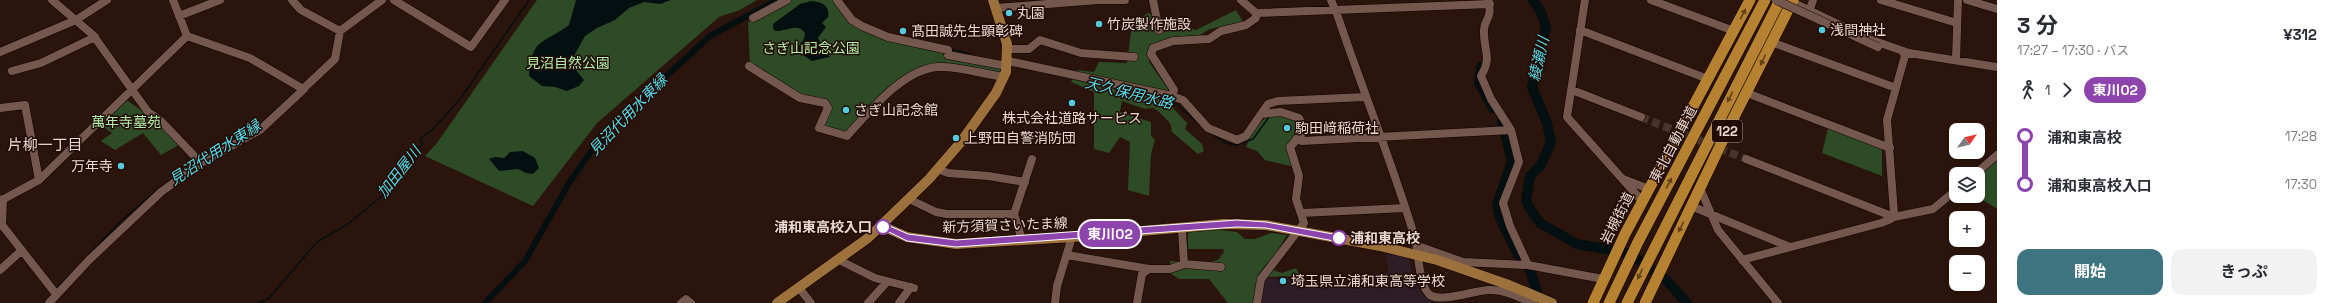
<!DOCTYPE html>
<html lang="ja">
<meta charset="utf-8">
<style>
:root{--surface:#fff;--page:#f2f2f3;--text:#2b2b33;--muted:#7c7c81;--accent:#3e7380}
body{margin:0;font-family:"Space Grotesk","Noto Sans JP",sans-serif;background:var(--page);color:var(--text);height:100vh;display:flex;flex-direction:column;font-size:15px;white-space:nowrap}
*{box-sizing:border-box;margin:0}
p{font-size:13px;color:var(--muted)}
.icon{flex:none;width:22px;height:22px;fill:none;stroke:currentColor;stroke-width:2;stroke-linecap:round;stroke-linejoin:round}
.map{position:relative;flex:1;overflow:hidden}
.panel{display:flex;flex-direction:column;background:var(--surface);width:340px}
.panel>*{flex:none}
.badge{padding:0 8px;border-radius:13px;font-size:14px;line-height:26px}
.needle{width:26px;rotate:56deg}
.controls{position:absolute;left:1949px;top:123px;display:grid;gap:8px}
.controls a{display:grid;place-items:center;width:36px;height:36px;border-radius:8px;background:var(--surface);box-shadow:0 2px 6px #0003;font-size:20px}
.map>.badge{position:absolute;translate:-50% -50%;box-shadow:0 0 0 2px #fff}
.legs{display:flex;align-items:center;gap:6px;height:44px;padding:0 20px;font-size:13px}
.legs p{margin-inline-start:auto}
.summary{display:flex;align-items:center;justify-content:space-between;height:68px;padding:0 20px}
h1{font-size:22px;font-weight:700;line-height:30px}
.action{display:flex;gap:8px;margin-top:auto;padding:8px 20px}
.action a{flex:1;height:46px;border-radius:12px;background:var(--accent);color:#fff;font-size:16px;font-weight:700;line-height:46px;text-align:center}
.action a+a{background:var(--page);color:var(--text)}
ul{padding:0 20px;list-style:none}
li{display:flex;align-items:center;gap:14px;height:48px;font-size:15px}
li i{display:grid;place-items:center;width:6px;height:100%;margin:0 5px;background:currentColor}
li i::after{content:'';width:10px;height:10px;margin:-5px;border:3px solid;border-radius:50%;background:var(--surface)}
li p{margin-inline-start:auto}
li:first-child i{background:linear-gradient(#0000 50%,currentColor 0)}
li:last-child i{background:linear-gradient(currentColor 50%,#0000 0)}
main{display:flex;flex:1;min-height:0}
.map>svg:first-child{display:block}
.education{fill:#2c1d27}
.green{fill:#2d4c26}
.water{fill:#040f11}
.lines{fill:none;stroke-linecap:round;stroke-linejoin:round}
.stream{stroke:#040f11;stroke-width:1.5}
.canal{stroke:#040f11;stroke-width:6}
.river{stroke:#040f11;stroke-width:10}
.minor-tunnel{stroke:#483229;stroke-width:8;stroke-dasharray:8 4;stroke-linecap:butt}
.minor-casing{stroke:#120200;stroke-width:9}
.major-casing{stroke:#120200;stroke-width:11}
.highway-casing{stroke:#120200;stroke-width:12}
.minor{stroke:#75584d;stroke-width:8}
.major{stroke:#9c713c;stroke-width:10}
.highway{stroke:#b68231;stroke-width:11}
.minor-bridge-casing{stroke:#120200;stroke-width:9;stroke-linecap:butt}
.minor-bridge{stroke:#75584d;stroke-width:8}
.oneway{fill:#644118}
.line-1{fill:#8e44ad;stroke:#fff}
.poi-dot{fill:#55cadf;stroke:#210b04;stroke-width:1.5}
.stop-1-dot{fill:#fff;stroke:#8e44ad;stroke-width:2}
.labels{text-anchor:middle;stroke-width:3;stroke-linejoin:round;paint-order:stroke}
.shield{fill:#210b04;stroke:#ae9c95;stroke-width:1}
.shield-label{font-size:13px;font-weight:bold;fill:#eadad3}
.poi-label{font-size:14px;fill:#eadad3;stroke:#210b04;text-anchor:start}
.park-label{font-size:14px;fill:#b2f0a6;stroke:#210b04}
.street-label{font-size:14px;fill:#eadad3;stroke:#210b04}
.stop-label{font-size:14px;font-weight:bold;fill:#eadad3;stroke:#210b04;text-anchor:end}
.water-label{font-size:15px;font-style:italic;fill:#55ddec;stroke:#210b04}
.neighbourhood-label{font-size:15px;fill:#eadad3;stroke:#210b04}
</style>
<main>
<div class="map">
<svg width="1997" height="303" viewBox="0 0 1997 303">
<rect width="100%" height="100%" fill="#2b140b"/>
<path class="education" d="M1386 254 1409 258 1413 284H1417L1421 292 1433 303H1260L1264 278 1375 286 1373 273H1389Z"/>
<path class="green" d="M537 0H757L740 10 719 17 597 123 533 206 425 156 437 143Z
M792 0H834C865 44 952 54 1003 66L1002 75 938 65 919 71 847 133 824 127 831 108 806 98 750 64 748 22 762 18Z
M1236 10 1243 22 1210 29 1198 36 1172 37 1149 46V62L1168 89 1169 104 1187 123 1185 129 1202 144 1204 151 1198 154 1172 132 1170 123 1158 111 1153 108 1145 109 1122 101 1120 112 1151 122V136L1155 140 1151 154 1149 196 1128 190 1130 142 1120 137 1109 153 1094 149V92L1071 82 1077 70 1094 72 1099 62 1127 63 1132 24 1148 13 1160 17 1166 22 1176 23 1196 30Z
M125 99 158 122 179 145 161 155 143 133 115 150 101 141 112 133 99 124Z
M1271 114 1297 118 1303 128 1289 147 1295 167 1265 160 1257 151 1246 147C1250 135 1260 120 1271 114Z
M1828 128 1882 148V176L1822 153Z
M1997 158V209L1977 196 1978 175Z
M1203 228 1237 232 1245 239H1255L1271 233 1287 235 1267 268 1282 273 1296 268 1301 276 1265 277 1257 303H1228L1209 279H1179L1170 273V261L1211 262 1218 260 1224 252 1223 249H1188V232Z"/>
<path class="water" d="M576 0H671L660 4 644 2 629 8 615 20 597 28 585 36 570 63 584 80 579 86 567 91 555 87 542 86 529 76C532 37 542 45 569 25Z
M811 1C822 2 830 5 828 17L822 23 826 27 818 38 822 47 829 48 827 52 830 57 812 61 800 53 798 47 804 39 805 33C797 22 786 32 775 31L773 28V24L800 4Z
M523 151 535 158 539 168 533 174 526 173 518 169 499 171 489 159 495 157 504 158 510 152Z"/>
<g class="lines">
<path class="stream" d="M334 42 336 33
M951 49 970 54
M1043 72 1173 101 1207 131 1226 143 1236 145 1253 139 1269 117
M266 119 298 89
M252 130 259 126
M172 179 182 172
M1259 275 1269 262
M56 289 121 221 157 190
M44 303 47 300
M258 303 269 298 317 242 348 224 383 195 413 154 423 144 420 139 434 128 460 99 529 0"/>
<path class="canal" d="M485 303 525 261 569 183 590 153 624 115 710 36 777 0"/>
<path class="river" d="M1533 0 1541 12 1546 28 1532 87 1547 123 1551 142 1541 165 1530 176 1526 201 1530 209 1540 223 1577 244 1628 253 1664 278 1687 303
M1481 67 1479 83 1493 108
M1502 121 1512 161 1497 205 1500 218 1518 255 1529 268 1537 291"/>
<path class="minor-tunnel" d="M1641 117 1746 159"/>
<defs>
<path id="minor" d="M52 0 93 35 148 112 159 119 201 163
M173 0 187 36 250 58 303 89 335 59 340 31 382 0
M292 0 301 10 340 31
M394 0 471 47 505 0
M837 0 852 20 862 26 888 37 948 50V55L1007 66
M1153 0 1159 30
M1331 0 1335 10
M1488 0C1493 20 1485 16 1484 30 1483 51 1493 56 1481 76L1491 99 1511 130 1519 162 1503 203 1510 226 1528 265
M1585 0 1567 117 1643 202
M1651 0 1734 31
M1881 0 1957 23
M1967 0 1997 9
M996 8 1098 0H1125
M1810 9 1813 0
M1336 11C1361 86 1391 159 1414 235 1419 249 1418 286 1430 295 1443 303 1474 290 1490 290 1505 290 1519 297 1533 303
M1256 13 1490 4
M179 16 220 0
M753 18 787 0
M1580 30 1708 79
M1771 42 1896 88
M1008 49H1029L1040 40 1081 53 1134 57
M0 52 76 20 107 0
M1903 52 1997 67
M1956 60 1958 0
M1008 61 1172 96 1183 100 1208 128 1237 140 1246 136 1261 114 1281 112 1299 118 1305 130 1290 147 1299 176 1296 199 1304 223 1261 279 1257 303
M749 66 800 98 825 103 828 108 819 128 847 136C869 112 903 69 938 67 959 66 982 74 1004 77
M12 71 41 63 95 37
M1572 90 1641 117
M1747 93 1890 148
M1172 96 1174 90 1151 54 1153 48 1173 41 1209 39 1221 31 1246 25 1256 18V13L1241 0
M0 108 25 105 39 180
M1261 114 1268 104 1278 101 1365 97
M1296 139 1302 141 1511 130
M1746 159 1894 217 1933 209 1956 190
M938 169 948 173 988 176 1025 182
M1975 174 1997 155
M1623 179 1649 189
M1700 188 1718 230 1778 303
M3 199 2 225 56 294
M909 199 936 212 947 214H1014
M0 201 39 180 187 36
M1691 206 1790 247
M1302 213 1405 208
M1182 229 1184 264
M1022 240 1014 214 1032 159
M1418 246 1463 262 1528 265 1603 279
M1067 255 1149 269H1170L1184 264 1221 267
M839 260 875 278 914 288
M1742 260 1881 223 1891 219 1894 213 1887 120 1906 52 1869 39 1792 2
M0 270 21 251
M799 288 811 303
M49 303 89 260 161 192 201 163 260 130 304 89
M681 303 686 299 691 303
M868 303 886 283
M899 303 911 287
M1055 303 1057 286 1072 237
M1137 303 1142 274 1149 269"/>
<path id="major" d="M882 226 907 237 956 244 1072 237 1223 224 1266 225 1380 246 1437 260 1509 285 1552 303
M777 303 868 238 929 179 961 142 996 93 1006 72 1007 44 993 0"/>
<path id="highway" d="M1593 303 1625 234 1750 0
M1609 303 1638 242 1765 0
M1627 303 1780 0
M1645 303 1731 123 1793 0"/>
</defs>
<use href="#minor" class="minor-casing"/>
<use href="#major" class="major-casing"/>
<use href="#highway" class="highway-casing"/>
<use href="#minor" class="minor"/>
<use href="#major" class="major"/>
<use href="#highway" class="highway"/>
<defs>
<path id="minor-bridge" d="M1776 0 1878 47"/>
</defs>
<use href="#minor-bridge" class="minor-bridge-casing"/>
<use href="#minor-bridge" class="minor-bridge"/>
</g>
<defs><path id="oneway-solid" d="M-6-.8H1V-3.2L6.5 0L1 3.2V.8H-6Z"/></defs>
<g class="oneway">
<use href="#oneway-solid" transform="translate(1743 14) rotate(-62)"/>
<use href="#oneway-solid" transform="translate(1763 60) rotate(115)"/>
<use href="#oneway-solid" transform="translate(1730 97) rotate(117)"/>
<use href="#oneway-solid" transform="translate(1669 183) rotate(-62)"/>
<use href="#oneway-solid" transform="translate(1681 227) rotate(117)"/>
<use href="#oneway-solid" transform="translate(1640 274) rotate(115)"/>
</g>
<path class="line-1" d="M1237 220 1266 222 1339 235 1343 238 1339 242 1266 228 1237 227 956 247 907 241 879 227 883 223 908 234 956 240Z"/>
<g class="poi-dot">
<circle cx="1009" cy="13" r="4"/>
<circle cx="1099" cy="24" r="4"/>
<circle cx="1822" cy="30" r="4"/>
<circle cx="903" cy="31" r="4"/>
<circle cx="1072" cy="103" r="4"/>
<circle cx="846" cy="110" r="4"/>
<circle cx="1287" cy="128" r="4"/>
<circle cx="956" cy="138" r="4"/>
<circle cx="121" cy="166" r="4"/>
<circle cx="1283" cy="281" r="4"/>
</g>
<g class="stop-1-dot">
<circle cx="883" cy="227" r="7"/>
<circle cx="1339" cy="238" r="7"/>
</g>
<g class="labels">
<rect class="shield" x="1712" y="120" width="30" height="22" rx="3"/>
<g class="shield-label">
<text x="1727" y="136">122</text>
</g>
<g class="poi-label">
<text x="1017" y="18">丸園</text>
<text x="1107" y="29">竹炭製作施設</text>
<text x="1830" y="35">浅間神社</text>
<text x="911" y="36">髙田誠先生顕彰碑</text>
<text x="854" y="115">さぎ山記念館</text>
<text x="1072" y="123" text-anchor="middle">株式会社道路サービス</text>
<text x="1295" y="133">駒田﨑稲荷社</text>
<text x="964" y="143">上野田自警消防団</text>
<text x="113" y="171" text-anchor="end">万年寺</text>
<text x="1291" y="286">埼玉県立浦和東高等学校</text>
</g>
<g class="park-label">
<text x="811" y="53">さぎ山記念公園</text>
<text x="568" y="68">見沼自然公園</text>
<text x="126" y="127">萬年寺墓苑</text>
</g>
<g class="street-label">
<text transform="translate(1673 144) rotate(-62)" y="5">東北自動車道</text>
<text transform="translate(1617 218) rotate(-63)" y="5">岩槻街道</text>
<text transform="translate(1005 225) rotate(-2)" y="5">新方須賀さいたま線</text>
</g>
<g class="stop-label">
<text x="872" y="232">浦和東高校入口</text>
<text x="1350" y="243" text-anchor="start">浦和東高校</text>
</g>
<g class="water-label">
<text transform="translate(1539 59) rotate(-77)" y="5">綾瀬川</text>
<text transform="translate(1129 93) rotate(14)" y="5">天久保用水路</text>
<text transform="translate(628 115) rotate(-46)" y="5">見沼代用水東縁</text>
<text transform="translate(215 153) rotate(-33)" y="5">見沼代用水東縁</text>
<text transform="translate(399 172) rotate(-52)" y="5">加田屋川</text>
</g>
<g class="neighbourhood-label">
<text x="45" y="150">片柳一丁目</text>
</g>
</g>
</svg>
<div class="controls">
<a><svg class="needle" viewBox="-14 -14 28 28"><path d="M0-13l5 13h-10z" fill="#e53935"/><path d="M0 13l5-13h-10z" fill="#7c7c81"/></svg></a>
<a><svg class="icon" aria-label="layers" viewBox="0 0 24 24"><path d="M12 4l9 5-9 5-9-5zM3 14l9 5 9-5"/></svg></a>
<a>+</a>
<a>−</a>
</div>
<b class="badge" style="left:1110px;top:234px;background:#8e44ad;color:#fff">東川02</b>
</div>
<section class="panel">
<div class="summary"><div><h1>3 分</h1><p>17:27 – 17:30 · バス</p></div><b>¥312</b></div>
<div class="legs"><svg class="icon" aria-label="walk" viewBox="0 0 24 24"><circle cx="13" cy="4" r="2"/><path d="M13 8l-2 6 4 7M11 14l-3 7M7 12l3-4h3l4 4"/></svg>1<svg class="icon" aria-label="forward" viewBox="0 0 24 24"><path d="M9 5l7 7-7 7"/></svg><b class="badge" style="background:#8e44ad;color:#fff">東川02</b></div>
<ul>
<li><i style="color:#8e44ad"></i><b>浦和東高校</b><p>17:28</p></li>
<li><i style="color:#8e44ad"></i><b>浦和東高校入口</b><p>17:30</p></li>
</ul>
<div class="action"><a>開始</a><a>きっぷ</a></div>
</section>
</main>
